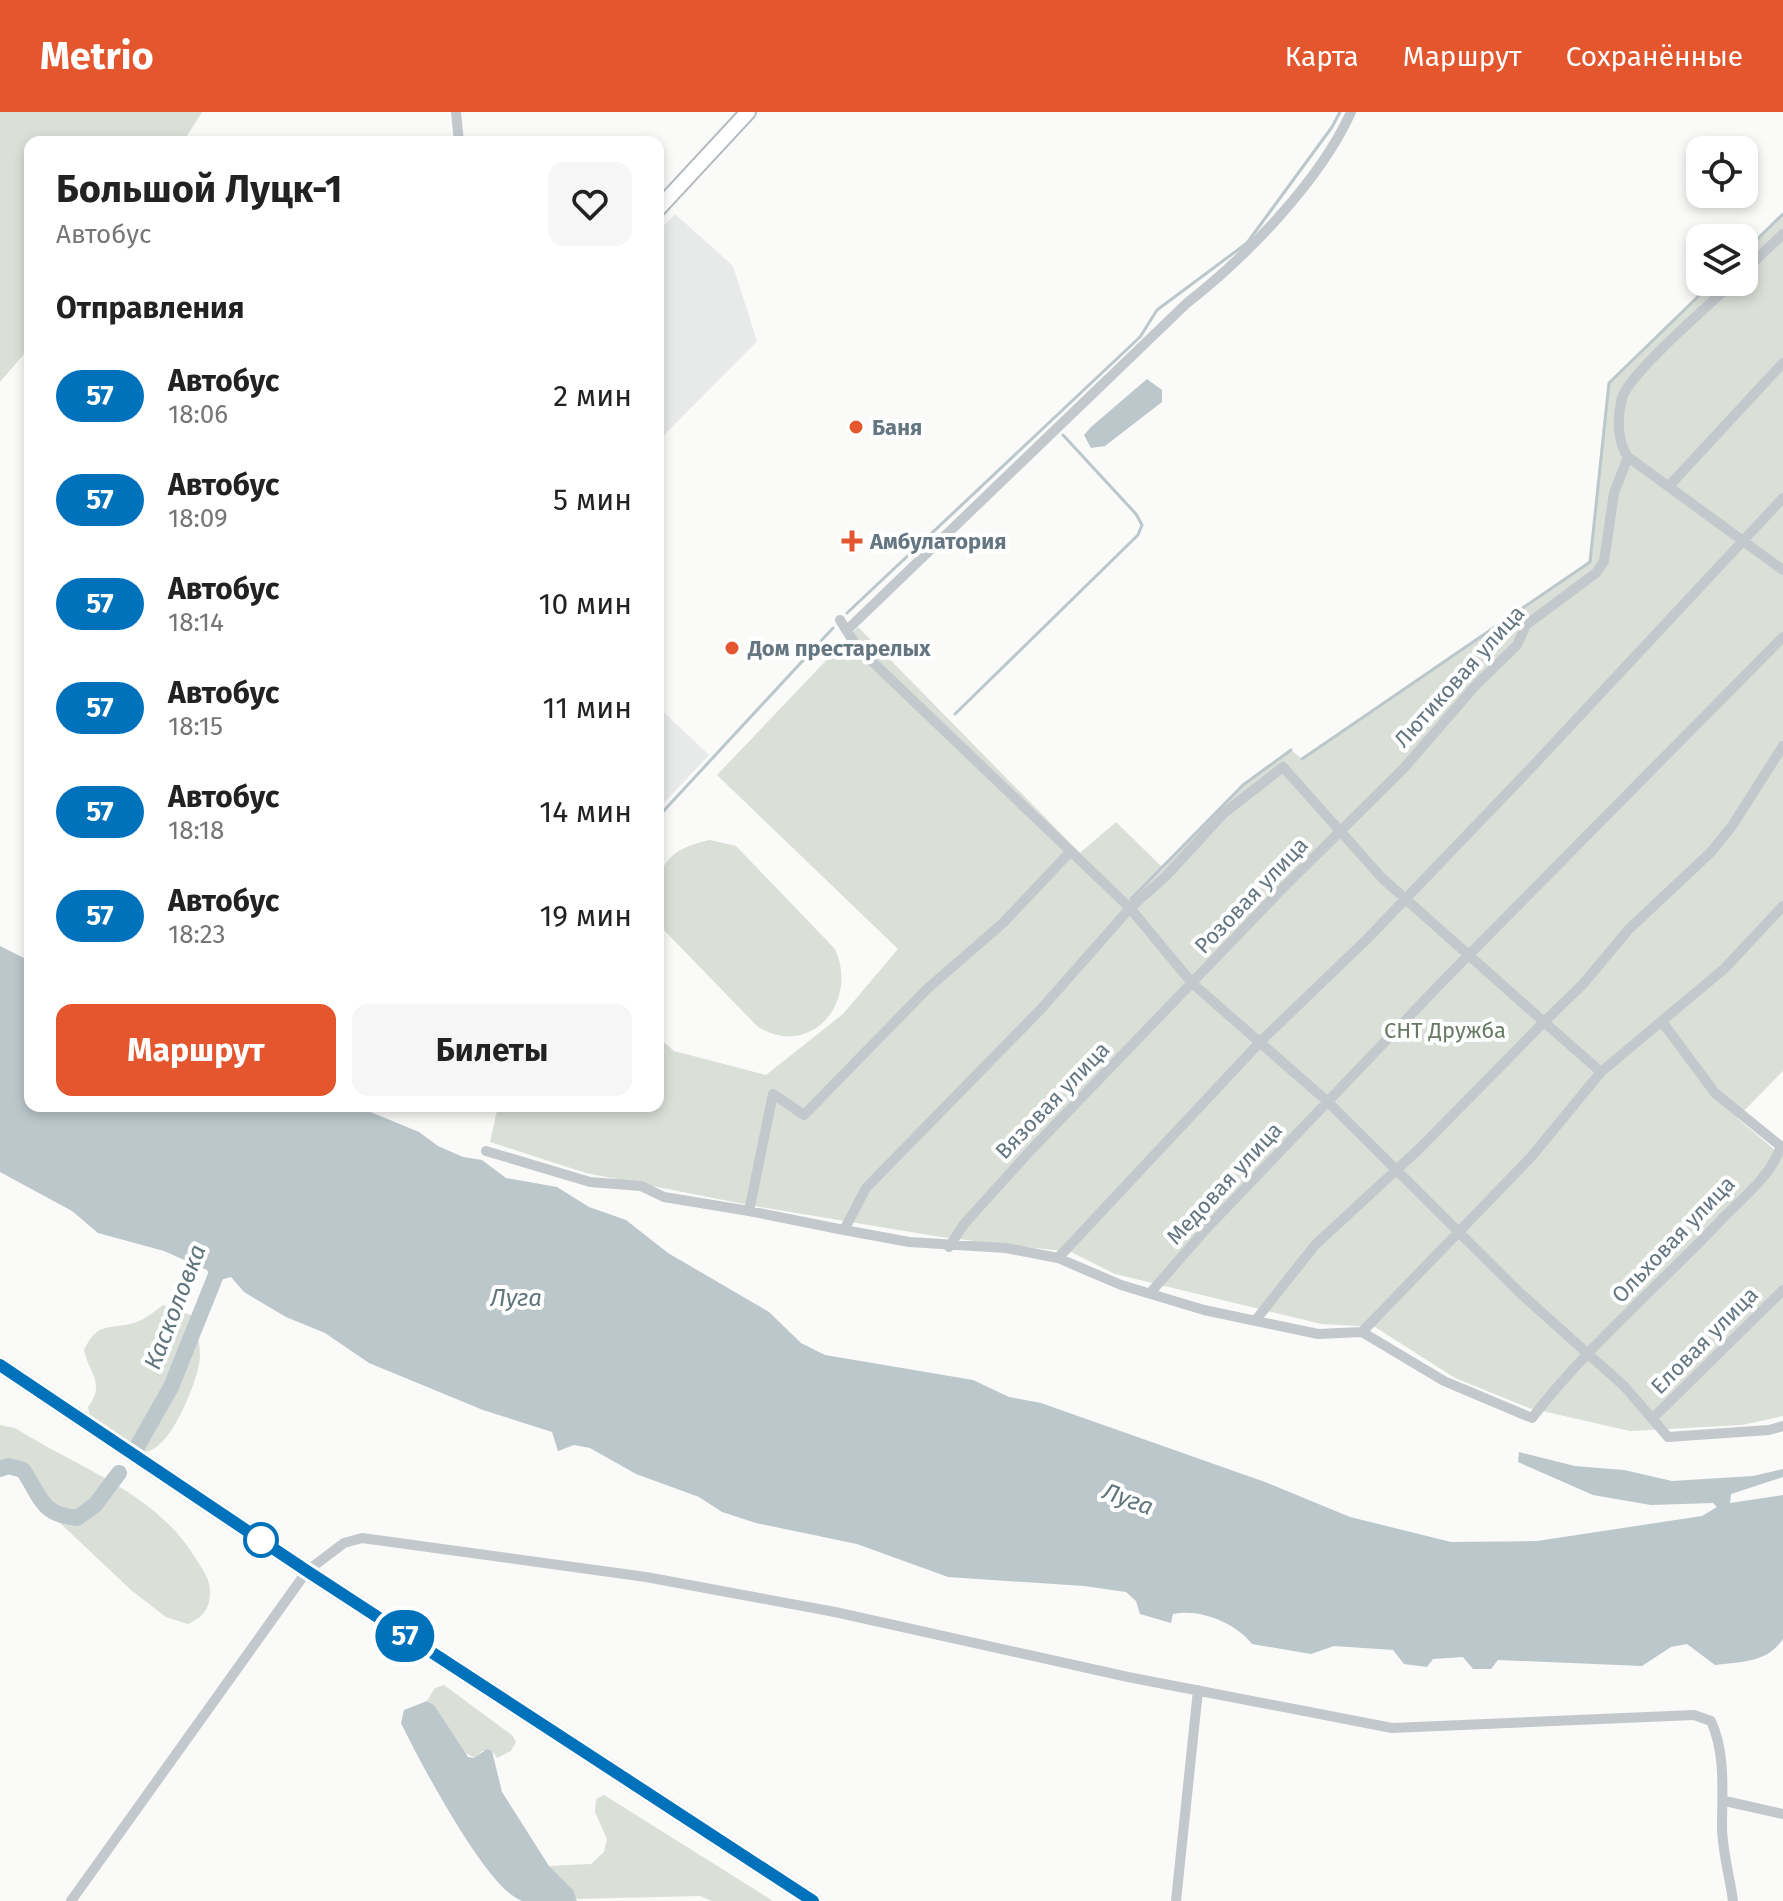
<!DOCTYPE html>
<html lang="ru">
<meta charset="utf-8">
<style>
:root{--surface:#fff;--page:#f6f6f6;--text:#222;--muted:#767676;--accent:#e4572e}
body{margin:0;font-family:"Fira Sans",sans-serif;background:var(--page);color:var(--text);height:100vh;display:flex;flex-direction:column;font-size:30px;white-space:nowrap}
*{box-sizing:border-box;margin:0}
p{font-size:26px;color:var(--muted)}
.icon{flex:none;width:44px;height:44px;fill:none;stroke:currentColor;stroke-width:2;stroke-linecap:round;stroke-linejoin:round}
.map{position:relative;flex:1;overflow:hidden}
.panel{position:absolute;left:24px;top:24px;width:640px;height:976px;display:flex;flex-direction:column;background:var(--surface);border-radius:16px;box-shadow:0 4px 12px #0003}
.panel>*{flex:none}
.badge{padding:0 16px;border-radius:26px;font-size:28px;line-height:52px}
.buttons{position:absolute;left:1686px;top:24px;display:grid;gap:16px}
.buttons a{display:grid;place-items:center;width:72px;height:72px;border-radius:16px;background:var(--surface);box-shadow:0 4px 12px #0003;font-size:40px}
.map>.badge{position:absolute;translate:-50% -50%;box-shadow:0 0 0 4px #fff}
h2{padding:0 32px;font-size:30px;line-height:72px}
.round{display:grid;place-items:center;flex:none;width:84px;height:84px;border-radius:16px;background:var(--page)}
.head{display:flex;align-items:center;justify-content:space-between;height:136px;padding:0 32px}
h1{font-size:38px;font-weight:700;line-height:60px}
.cta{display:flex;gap:16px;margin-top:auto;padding:16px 32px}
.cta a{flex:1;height:92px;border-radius:16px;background:var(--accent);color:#fff;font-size:32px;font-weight:700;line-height:92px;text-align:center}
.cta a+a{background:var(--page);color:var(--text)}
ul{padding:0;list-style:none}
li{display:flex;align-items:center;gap:24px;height:104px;padding:0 32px}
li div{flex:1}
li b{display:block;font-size:30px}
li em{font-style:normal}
li .badge{min-width:88px;font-weight:700;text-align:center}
header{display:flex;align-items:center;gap:48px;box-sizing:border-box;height:112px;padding:0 40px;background:var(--accent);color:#fff}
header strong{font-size:38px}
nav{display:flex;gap:44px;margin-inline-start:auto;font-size:28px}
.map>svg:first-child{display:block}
.built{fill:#e8e9e9}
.green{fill:#dadfd7}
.water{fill:#bbc7cb}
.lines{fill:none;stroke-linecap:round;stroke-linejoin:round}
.stream{stroke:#bbc7cb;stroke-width:3}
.river{stroke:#bbc7cb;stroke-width:16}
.secondary-casing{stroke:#b3babf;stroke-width:18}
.street{stroke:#c3c8cc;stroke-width:10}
.secondary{stroke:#fff;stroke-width:14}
.line-casing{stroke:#fff;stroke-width:18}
.line{stroke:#0072bc;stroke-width:12}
.poi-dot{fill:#e4572e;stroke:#fff;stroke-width:3}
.stop-dot{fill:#fff;stroke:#0072bc;stroke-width:4}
.labels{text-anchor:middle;stroke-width:8;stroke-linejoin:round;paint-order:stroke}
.poi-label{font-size:22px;font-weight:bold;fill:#657683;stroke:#fff;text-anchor:start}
.street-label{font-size:22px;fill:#657683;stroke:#fff}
.park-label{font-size:22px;fill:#687a64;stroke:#fff}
.water-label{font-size:24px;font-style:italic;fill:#60757c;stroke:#fff}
</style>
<header>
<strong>Metrio</strong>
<nav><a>Карта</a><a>Маршрут</a><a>Сохранённые</a></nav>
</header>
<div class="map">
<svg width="1783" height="1789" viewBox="0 0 1783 1789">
<rect width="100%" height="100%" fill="#fafaf8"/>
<path class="built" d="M675 102 733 154 757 229 664 323 658 318V120Z
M658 595 709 643 658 697Z"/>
<path class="green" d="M0 0H202L183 30H30V235L0 270Z
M1783 102V959L1737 1006 1783 1045V1304L1742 1313 1630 1319 1529 1296 1455 1266 1375 1215 1321 1212 1115 1162 1071 1140 941 1125 754 1094 586 1061 490 1030 498 994H658V925L674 939 766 963 843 902 898 837 717 663 858 515 1080 741 1116 710 1161 754 1243 673 1291 638 1302 647 1590 450 1609 271 1713 170H1744V140Z
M710 728 736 734 835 837C860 892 808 948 757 914L659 813C655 765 656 739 710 728Z
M163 1193 191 1203C197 1219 202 1235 199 1253 194 1276 169 1342 142 1340L90 1304 88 1295C106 1272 89 1261 84 1238 98 1209 108 1218 134 1211 144 1208 154 1200 163 1193Z
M0 1313 15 1316C78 1356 157 1381 196 1447 203 1458 210 1467 210 1480 210 1497 203 1505 188 1512L166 1505 131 1478 43 1395 23 1358 8 1354 0 1357Z
M444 1573 513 1624 516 1630 511 1639 497 1646 492 1639H482L475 1646 461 1639 434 1593 427 1589 435 1576Z
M604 1683 773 1789H712L700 1784 577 1787 549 1754 591 1752 604 1740 607 1727 595 1700 596 1687Z"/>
<path class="water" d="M1147 267 1162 278V290L1105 334 1091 336 1084 323 1091 315Z
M0 834 30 849V994H356L419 1020 438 1034 463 1045 482 1048 506 1066 557 1075 589 1095 626 1108 668 1141 769 1200 801 1231 825 1243 973 1268 1009 1285 1041 1291 1265 1370 1350 1405 1451 1430 1537 1429 1702 1404 1717 1395 1713 1391 1651 1393 1593 1383 1518 1350 1519 1340 1575 1354 1624 1358 1672 1369 1753 1364 1783 1357V1365L1731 1382 1730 1391 1783 1383V1527C1767 1551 1741 1550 1715 1553L1687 1532 1671 1535 1642 1554 1498 1548 1491 1557H1473L1463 1545 1433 1547 1427 1555 1404 1552 1393 1538 1334 1534 1311 1542 1252 1532C1236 1511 1200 1496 1173 1502L1171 1511 1140 1502 1136 1489 1126 1480 1084 1474 948 1465 857 1432 756 1411 722 1400 699 1385 636 1362 590 1336 574 1333 558 1339 552 1320 483 1298 369 1251 325 1221 286 1205 244 1180 231 1165 213 1170 207 1158 164 1139 98 1121 72 1099 0 1060Z
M427 1589 434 1593 468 1645 474 1646 487 1637 492 1639 502 1680 549 1754 573 1778 577 1789C561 1789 537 1789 522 1789 487 1778 418 1646 401 1611L404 1598Z"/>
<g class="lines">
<path class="stream" d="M1744 140 1783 102
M1521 497 1590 450 1609 271 1713 170
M847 501 1140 225 1157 198 1247 131 1332 15 1340 0
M955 602 1138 423 1142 413 1136 402 1063 323
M1302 647 1508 506
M658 705 833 516
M1131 787 1243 673 1291 638"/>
<path class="river" d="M138 1333 171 1275 220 1153
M0 1357 8 1354 23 1358C42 1386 40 1402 77 1406L95 1393 119 1361"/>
<defs>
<path id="secondary" d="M658 97 748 0
M0 1253 307 1459 813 1789"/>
</defs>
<use href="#secondary" class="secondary-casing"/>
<path class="street" d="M456 0 459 30
M1744 159 1783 122
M1733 170C1710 193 1630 260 1622 286 1617 305 1617 330 1628 345L1783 458
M1669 374 1783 251
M840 508 857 535 1130 796 1192 871 1328 990 1520 1181 1624 1274 1668 1325 1769 1318 1783 1314
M847 518 1187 191C1246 145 1320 69 1351 0
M1070 740 1003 811 927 877 804 1003 773 982 749 1099 844 1118 866 1076 1041 897 1130 796 1165 765 1224 701 1283 655 1382 766 1544 910 1419 1037 1315 1133 1255 1209
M1663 911 1715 981 1783 1036
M1601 960 1544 910 1583 872 1629 817 1711 740 1732 714 1783 634
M486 1039 590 1070 641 1074 664 1085 749 1099
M844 1118 909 1130 1006 1136 1058 1146 1262 928 1367 827 1530 657 1783 386
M949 1135 964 1112 1031 1038 1282 777 1404 656 1476 573 1517 533 1526 513 1596 461 1604 449 1614 381 1628 345
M1058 1146 1121 1173 1204 1198 1318 1222 1362 1220 1444 1269 1532 1306C1588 1233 1661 1172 1724 1105 1744 1085 1773 1061 1781 1034
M1151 1180 1206 1117 1443 869 1783 525
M1362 1220 1531 1045 1601 960 1725 856 1783 794
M1653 1306 1783 1178
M1725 1689 1783 1702
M71 1789 307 1459 344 1431 362 1426 646 1465 835 1500 1128 1565 1392 1616 1694 1603 1711 1609C1726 1642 1722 1680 1722 1714 1722 1739 1730 1765 1733 1789
M1176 1789 1198 1578"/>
<use href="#secondary" class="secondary"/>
</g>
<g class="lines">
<defs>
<path id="line" d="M0 1253 307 1459 813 1789"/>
</defs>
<use href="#line" class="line-casing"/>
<use href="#line" class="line"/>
</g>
<g class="poi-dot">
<circle cx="856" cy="315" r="8"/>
<path d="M848 417h8v8h8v8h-8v8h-8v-8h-8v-8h8z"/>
<circle cx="732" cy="536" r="8"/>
</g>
<circle class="stop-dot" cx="261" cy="1428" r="16"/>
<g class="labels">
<g class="poi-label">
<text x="872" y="323">Баня</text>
<text x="870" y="437">Амбулатория</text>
<text x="748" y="544">Дом престарелых</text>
</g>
<g class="street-label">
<text transform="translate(1459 564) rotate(-48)" y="8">Лютиковая улица</text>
<text transform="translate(1251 783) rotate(-46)" y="8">Розовая улица</text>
<text transform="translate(1052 988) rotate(-46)" y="8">Вязовая улица</text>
<text transform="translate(1224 1071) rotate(-47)" y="8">Медовая улица</text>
<text transform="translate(1673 1127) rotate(-46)" y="8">Ольховая улица</text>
<text transform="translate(1704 1228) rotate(-45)" y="8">Еловая улица</text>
</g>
<g class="park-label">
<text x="1445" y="926">СНТ Дружба</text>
</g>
<g class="water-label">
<text x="516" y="1194">Луга</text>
<text transform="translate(175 1195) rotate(-69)" y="8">Касколовка</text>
<text transform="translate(1128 1387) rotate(20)" y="8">Луга</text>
</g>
</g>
</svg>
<div class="buttons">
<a><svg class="icon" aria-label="locate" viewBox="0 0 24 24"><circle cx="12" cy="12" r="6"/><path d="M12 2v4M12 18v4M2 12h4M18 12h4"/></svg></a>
<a><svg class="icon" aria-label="layers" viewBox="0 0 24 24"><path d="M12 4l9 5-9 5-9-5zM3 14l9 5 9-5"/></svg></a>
</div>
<b class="badge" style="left:405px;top:1524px;background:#0072bc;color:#fff">57</b>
<section class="panel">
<div class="head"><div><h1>Большой Луцк-1</h1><p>Автобус</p></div><a class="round"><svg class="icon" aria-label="heart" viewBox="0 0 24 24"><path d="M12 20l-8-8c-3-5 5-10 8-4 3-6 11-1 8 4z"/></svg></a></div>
<h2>Отправления</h2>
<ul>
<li><span class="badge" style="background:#0072bc;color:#fff">57</span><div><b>Автобус</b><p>18:06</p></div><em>2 мин</em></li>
<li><span class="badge" style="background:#0072bc;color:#fff">57</span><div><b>Автобус</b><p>18:09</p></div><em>5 мин</em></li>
<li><span class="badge" style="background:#0072bc;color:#fff">57</span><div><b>Автобус</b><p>18:14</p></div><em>10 мин</em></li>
<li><span class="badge" style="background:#0072bc;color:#fff">57</span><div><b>Автобус</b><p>18:15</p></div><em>11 мин</em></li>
<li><span class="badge" style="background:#0072bc;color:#fff">57</span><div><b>Автобус</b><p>18:18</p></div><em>14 мин</em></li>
<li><span class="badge" style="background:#0072bc;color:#fff">57</span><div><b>Автобус</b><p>18:23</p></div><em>19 мин</em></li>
</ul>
<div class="cta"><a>Маршрут</a><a>Билеты</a></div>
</section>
</div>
